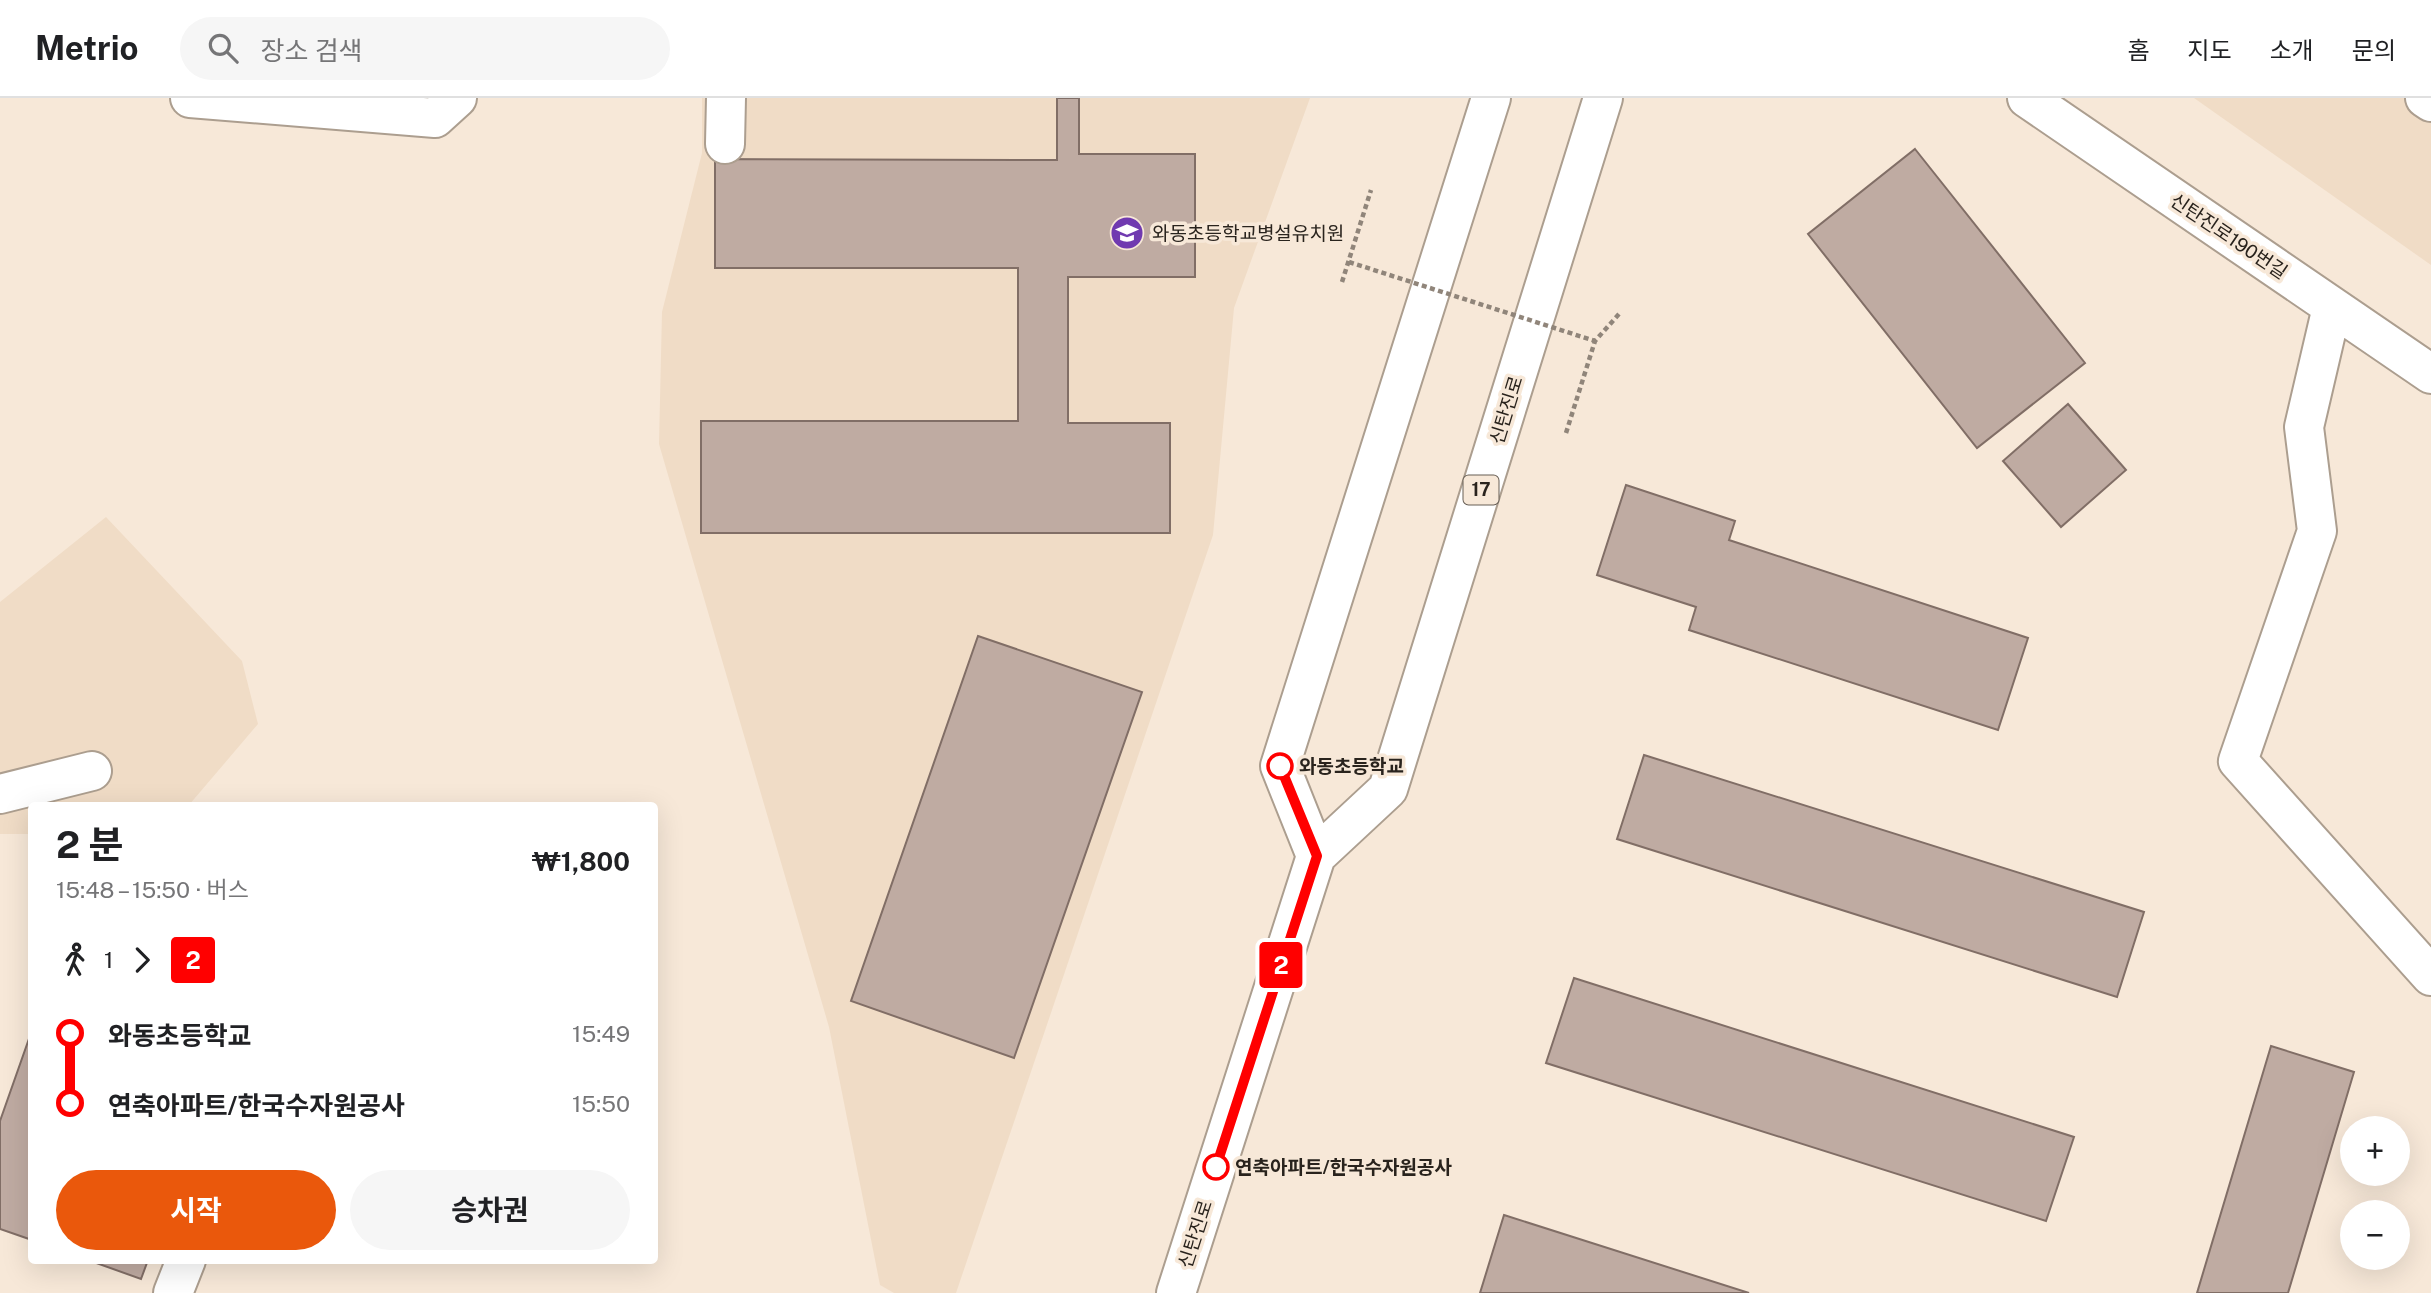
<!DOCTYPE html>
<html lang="ko">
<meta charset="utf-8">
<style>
:root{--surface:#fff;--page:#f6f6f6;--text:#202124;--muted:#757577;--line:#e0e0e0;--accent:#ea580c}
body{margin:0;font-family:"Public Sans","Noto Sans KR",sans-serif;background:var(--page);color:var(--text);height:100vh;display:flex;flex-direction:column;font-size:26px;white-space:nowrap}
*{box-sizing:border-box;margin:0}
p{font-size:23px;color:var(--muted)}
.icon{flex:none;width:38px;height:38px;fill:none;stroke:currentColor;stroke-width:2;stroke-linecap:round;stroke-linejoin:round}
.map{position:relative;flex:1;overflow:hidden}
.sheet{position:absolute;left:28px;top:704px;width:630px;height:462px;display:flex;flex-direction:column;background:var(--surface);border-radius:7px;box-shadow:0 7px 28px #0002}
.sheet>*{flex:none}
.badge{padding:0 14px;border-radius:5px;font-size:24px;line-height:46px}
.controls{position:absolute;left:2340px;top:1018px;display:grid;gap:14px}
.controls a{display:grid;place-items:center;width:70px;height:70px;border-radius:50%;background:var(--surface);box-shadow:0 7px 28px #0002;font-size:35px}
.map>.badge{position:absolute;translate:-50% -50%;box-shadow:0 0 0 4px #fff}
.legs{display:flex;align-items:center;gap:10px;height:77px;padding:0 28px;font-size:23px}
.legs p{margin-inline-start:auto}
.summary{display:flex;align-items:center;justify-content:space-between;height:119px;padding:0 28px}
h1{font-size:38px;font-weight:700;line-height:52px}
.cta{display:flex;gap:14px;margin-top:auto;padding:14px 28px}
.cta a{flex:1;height:80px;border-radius:42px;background:var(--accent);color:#fff;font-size:28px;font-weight:700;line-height:80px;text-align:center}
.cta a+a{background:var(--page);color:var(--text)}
ul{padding:0 28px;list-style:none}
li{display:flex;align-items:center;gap:24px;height:70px;font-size:26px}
li i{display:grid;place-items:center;width:10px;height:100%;margin:0 9px;background:currentColor}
li i::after{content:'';width:18px;height:18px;margin:-9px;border:5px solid;border-radius:50%;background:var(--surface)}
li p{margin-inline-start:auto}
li:first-child i{background:linear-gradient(#0000 50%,currentColor 0)}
li:last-child i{background:linear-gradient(currentColor 50%,#0000 0)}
header{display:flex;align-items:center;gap:42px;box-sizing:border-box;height:98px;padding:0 35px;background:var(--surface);border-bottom:2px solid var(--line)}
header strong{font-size:33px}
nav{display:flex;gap:38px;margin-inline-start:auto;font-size:24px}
.search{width:490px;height:63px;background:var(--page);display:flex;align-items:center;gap:18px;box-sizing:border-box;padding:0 24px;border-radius:38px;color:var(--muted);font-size:26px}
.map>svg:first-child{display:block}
.built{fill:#f0dcc6}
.building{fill:#bfaba2;stroke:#816e66;stroke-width:2}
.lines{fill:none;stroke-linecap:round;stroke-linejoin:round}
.minor-casing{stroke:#ac9e8f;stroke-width:42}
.major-casing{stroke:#ac9e8f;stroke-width:42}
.path{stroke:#90857a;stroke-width:4.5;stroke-dasharray:5 3.5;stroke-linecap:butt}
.minor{stroke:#fff;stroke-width:38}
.major{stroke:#fff;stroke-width:38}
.path-bridge{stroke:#90857a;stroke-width:4.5;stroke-dasharray:5 3.5;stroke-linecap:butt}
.line-1-casing{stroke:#fff;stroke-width:16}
.line-1{stroke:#f00;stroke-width:10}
.stop-1-dot{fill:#fff;stroke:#f00;stroke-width:3.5}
.labels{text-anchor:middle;stroke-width:7;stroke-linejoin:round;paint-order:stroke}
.shield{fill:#f7e8d8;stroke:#675e55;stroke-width:2}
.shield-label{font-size:18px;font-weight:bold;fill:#29231d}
.poi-label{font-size:19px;fill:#29231d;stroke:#f7e8d8;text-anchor:start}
.street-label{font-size:19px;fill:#29231d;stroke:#f7e8d8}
.stop-label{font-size:19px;font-weight:bold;fill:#29231d;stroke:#f7e8d8;text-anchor:start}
</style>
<header>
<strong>Metrio</strong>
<div class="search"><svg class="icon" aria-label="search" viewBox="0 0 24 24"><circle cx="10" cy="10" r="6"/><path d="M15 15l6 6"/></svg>장소 검색</div>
<nav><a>홈</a><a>지도</a><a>소개</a><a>문의</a></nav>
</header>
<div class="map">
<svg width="2431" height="1195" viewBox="0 0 2431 1195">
<rect width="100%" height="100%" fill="#f7e8d8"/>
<path class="built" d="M702 0H1310L1234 210 1213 437 956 1195H894L880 1187 829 929 659 346 662 214 702 55Z
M2194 0H2431V167Z
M106 419 242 563 258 626 189 707H32L31 736H0V504Z"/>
<path class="building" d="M1057 0H1079V56H1195V179H1068V325H1170V435H701V323H1018V170H715V61L1057 62Z
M1915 51 2085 265 1977 350 1808 136Z
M2068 306 2126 372 2061 429 2003 363Z
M1626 387 1735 423 1729 442 2028 540 1998 632 1689 532 1696 509 1597 477Z
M978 538 1142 594 1014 960 851 903Z
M1644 657 2144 814 2117 899 1617 741Z
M1574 880 2074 1039 2046 1123 1546 965Z
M31 935H32V1142L0 1131V1023Z
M2271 948 2354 974 2288 1195H2197Z
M1504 1117 1749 1195H1480Z
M88 1162H148L141 1181Z"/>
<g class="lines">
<defs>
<path id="minor" d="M190 0 435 20 457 0
M2027 0 2431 276
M2425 0 2431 4
M725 46 726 0
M2332 209 2304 329 2317 433 2238 663 2431 878
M0 696 92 673
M173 1195 186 1162"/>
<path id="major" d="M1316 758 1280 668 1491 0
M1176 1195 1316 758 1388 691 1603 0"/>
</defs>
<use href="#minor" class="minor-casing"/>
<use href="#major" class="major-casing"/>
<path class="path" d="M1342 184 1371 92
M1566 335 1595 243 1619 216"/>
<use href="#minor" class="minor"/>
<use href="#major" class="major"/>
<path class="path-bridge" d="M1349 164 1595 243"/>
</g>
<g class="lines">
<defs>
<path id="line-1" d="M1216 1069 1317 758 1280 668"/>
</defs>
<use href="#line-1" class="line-1-casing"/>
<use href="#line-1" class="line-1"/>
</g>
<defs>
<symbol id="school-disc" viewBox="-11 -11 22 22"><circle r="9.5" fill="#703ab0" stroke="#f7e8d8"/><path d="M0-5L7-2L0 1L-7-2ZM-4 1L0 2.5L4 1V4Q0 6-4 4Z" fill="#fff"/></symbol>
</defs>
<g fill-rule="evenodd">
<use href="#school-disc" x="1108" y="116" width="38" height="38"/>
</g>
<g class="stop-1-dot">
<circle cx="1280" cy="668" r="12"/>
<circle cx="1216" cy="1069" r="12"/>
</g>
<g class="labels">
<rect class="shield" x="1463.5" y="377.5" width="35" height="29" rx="5"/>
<g class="shield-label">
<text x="1481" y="398">17</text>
</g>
<g class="poi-label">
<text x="1152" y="142">와동초등학교병설유치원</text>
</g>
<g class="street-label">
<text transform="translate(2229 138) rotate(34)" y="7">신탄진로190번길</text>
<text transform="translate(1506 312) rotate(-73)" y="7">신탄진로</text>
<text transform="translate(1195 1136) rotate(-72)" y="7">신탄진로</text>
</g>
<g class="stop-label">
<text x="1299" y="675">와동초등학교</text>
<text x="1235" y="1076">연축아파트/한국수자원공사</text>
</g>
</g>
</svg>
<div class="controls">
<a>+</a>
<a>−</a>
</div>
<b class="badge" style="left:1281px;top:867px;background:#f00;color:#fff">2</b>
<section class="sheet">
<div class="summary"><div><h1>2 분</h1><p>15:48 – 15:50 · 버스</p></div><b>₩1,800</b></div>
<div class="legs"><svg class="icon" aria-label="walk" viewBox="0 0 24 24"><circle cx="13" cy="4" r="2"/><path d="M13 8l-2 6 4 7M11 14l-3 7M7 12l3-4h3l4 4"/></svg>1<svg class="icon" aria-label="forward" viewBox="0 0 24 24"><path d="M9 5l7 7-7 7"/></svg><b class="badge" style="background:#f00;color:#fff">2</b></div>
<ul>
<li><i style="color:#f00"></i><b>와동초등학교</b><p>15:49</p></li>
<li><i style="color:#f00"></i><b>연축아파트/한국수자원공사</b><p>15:50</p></li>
</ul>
<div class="cta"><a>시작</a><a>승차권</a></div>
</section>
</div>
